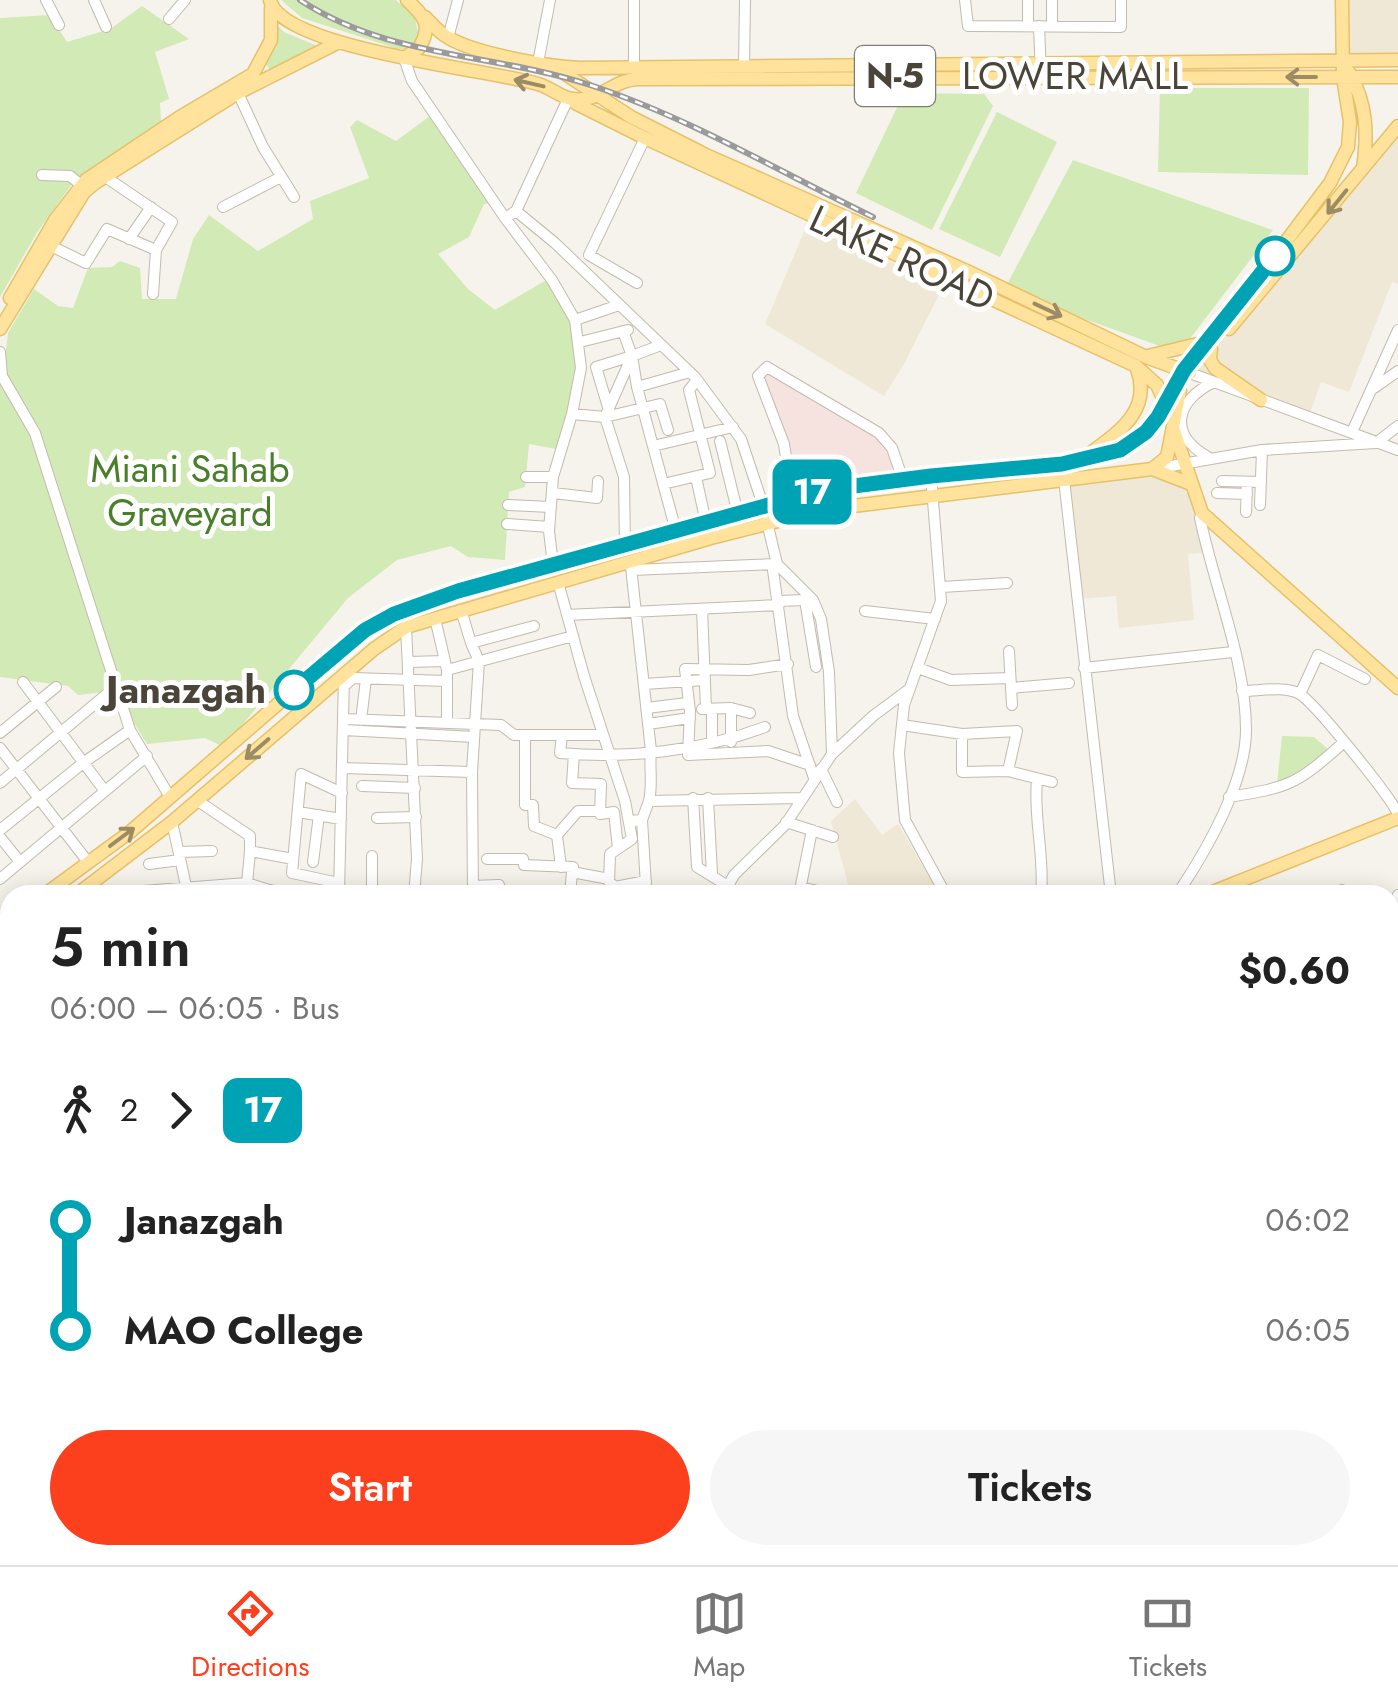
<!DOCTYPE html>
<meta charset="utf-8">
<style>
:root{--surface:#fff;--page:#f6f6f6;--text:#222;--muted:#767676;--line:#e0e0e0;--accent:#fc3f1d}
body{margin:0;font-family:Jost,sans-serif;background:var(--page);color:var(--text);height:100vh;display:flex;flex-direction:column;font-size:38px;white-space:nowrap}
*{box-sizing:border-box;margin:0}
p{font-size:32px;color:var(--muted)}
.icon{flex:none;width:55px;height:55px;fill:none;stroke:currentColor;stroke-width:2;stroke-linecap:round;stroke-linejoin:round}
.map{position:relative;flex:1;overflow:hidden}
.details{position:absolute;left:0px;top:885px;width:1400px;height:680px;display:flex;flex-direction:column;background:var(--surface);border-radius:30px 30px 0 0;box-shadow:0 5px 25px #0003}
.details>*{flex:none}
.badge{padding:0 20px;border-radius:15px;font-size:35px;line-height:65px}
.map>.badge{position:absolute;translate:-50% -50%;box-shadow:0 0 0 5px #fff}
.legs{display:flex;align-items:center;gap:15px;height:110px;padding:0 50px;font-size:32px}
.legs p{margin-inline-start:auto}
.head{display:flex;align-items:center;justify-content:space-between;height:170px;padding:0 50px}
h1{font-size:55px;font-weight:600;line-height:75px}
.primary-button{display:flex;gap:20px;margin-top:auto;padding:20px 50px}
.primary-button a{flex:1;height:115px;border-radius:60px;background:var(--accent);color:#fff;font-size:40px;font-weight:600;line-height:115px;text-align:center}
.primary-button a+a{background:var(--page);color:var(--text)}
ul{padding:0 50px;list-style:none}
li{display:flex;align-items:center;gap:35px;height:110px;font-size:38px}
li i{display:grid;place-items:center;width:15px;height:100%;margin:0 12px;background:currentColor}
li i::after{content:'';width:25px;height:25px;margin:-12px;border:8px solid;border-radius:50%;background:var(--surface)}
li p{margin-inline-start:auto}
li:first-child i{background:linear-gradient(#0000 50%,currentColor 0)}
li:last-child i{background:linear-gradient(currentColor 50%,#0000 0)}
.menu{display:flex;justify-content:space-around;align-items:center;height:140px;border-top:2px solid var(--line);background:var(--surface);font-size:28px;color:var(--muted)}
.menu a{display:grid;justify-items:center;gap:5px}
.menu .current{color:var(--accent)}
.map>svg:first-child{display:block}
.commercial{fill:#f7ead8}
.education{fill:#efe8d6}
.medical{fill:#f6e3e0}
.green{fill:#d2eab5}
.lines{fill:none;stroke-linecap:round;stroke-linejoin:round}
.minor-casing{stroke:#c2bbae;stroke-width:12}
.major-casing{stroke:#e6c16a;stroke-width:15}
.minor{stroke:#fff;stroke-width:10}
.major{stroke:#ffe39c;stroke-width:12}
.rail-casing{stroke:#9a9a9a;stroke-width:6}
.rail{stroke:#fff;stroke-width:2.5;stroke-dasharray:8;stroke-linecap:butt}
.oneway{stroke:#9c8c66}
.line-1-casing{stroke:#fff;stroke-width:22}
.line-1{stroke:#00a3b4;stroke-width:15}
.stop-1-dot{fill:#fff;stroke:#00a3b4;stroke-width:5}
.labels{text-anchor:middle;stroke-width:10;stroke-linejoin:round;paint-order:stroke}
.shield{fill:#fff;stroke:#817c74;stroke-width:2.5}
.shield-label{font-size:35px;font-weight:bold;fill:#4b4439}
.street-label{font-size:38px;fill:#4b4439;stroke:#fff}
.park-label{font-size:38px;fill:#4a7f2a;stroke:#fff}
.stop-label{font-size:38px;font-weight:bold;fill:#4b4439;stroke:#fff;text-anchor:end}
</style>
<div class="map">
<svg width="1398" height="1565" viewBox="0 0 1398 1565">
<rect width="100%" height="100%" fill="#f6f3ec"/>
<path class="commercial" d="M1395 909 1398 911V1208L1390 1203V919Z"/>
<path class="education" d="M1342 0H1398V60L1343 62Z
M1398 126V284L1392 282 1349 392 1321 382 1310 413 1190 373 1299 249Z
M807 225 944 285 903 366 884 396 765 324Z
M1188 463 1212 552 1188 554 1194 620 1119 628 1116 596 1078 599 1064 479Z
M855 799 882 835 898 824 940 895H851L831 821Z
M0 1509 10 1513V1555H60L59 1565H0Z
M319 1555H469L484 1564 313 1565Z"/>
<path class="medical" d="M764 371 860 425 882 443 894 464 896 477 795 493 790 445 762 379Z"/>
<path class="green" d="M281 0H396L415 17 419 38 409 49H398L302 18Z
M142 6 189 39 155 52 169 99 160 103 161 122 75 180 38 231 0 297V18L50 15 67 42 110 29Z
M277 25 284 32 320 47 270 70 265 63 274 49Z
M1160 88H1309L1308 175 1158 172Z
M904 93 984 94 993 106 932 230 856 193Z
M997 112 1057 142 1000 257 939 229Z
M434 113 495 203 484 204 469 237 438 254 468 289 495 310 548 279 570 323 576 367 561 450 529 444 525 487 509 492 505 560 468 557 451 546 397 560 348 598 224 747 205 738 147 744 114 691 78 695 68 686 0 677V368L4 367 8 333 34 289 58 306 73 308 88 268 112 267 120 261 140 268 142 299H176L193 239 209 215 258 251 313 219 310 201 369 178 350 127 357 120 396 141Z
M1073 160 1273 230 1179 353 1004 290Z
M1282 736 1314 737 1328 749 1294 779 1277 784Z
M1398 1113V1202L1390 1195V1121Z"/>
<g class="lines">
<defs>
<path id="minor" d="M46 0 59 25
M94 0 106 27
M634 0V67
M965 0 968 26 1121 27V0
M169 19 185 0
M1028 26V0
M1039 26 1041 76
M1052 26V0
M448 38 458 0
M404 58 412 81 505 218 552 280 575 320 581 368 572 414 553 477 549 531 553 565
M538 63 550 0
M744 66 745 0
M238 93 263 147 294 197
M42 175 70 176 81 185
M104 176 172 222 156 250 153 294
M223 207 281 177
M516 211 568 99
M505 218 516 211 555 243 695 377 741 439 763 505
M129 239 151 207
M51 246 86 263 107 229 156 250
M637 283 589 255 645 138
M575 320 619 305
M623 331 632 356 637 387 676 531
M580 342 628 330
M0 352 2 376 35 433 130 730 170 797
M1190 373 1398 450
M637 387 690 372
M1374 388 1398 371
M608 407 596 367 632 356
M572 414 605 417 660 404 668 430
M1352 432 1398 330
M720 441 738 514
M1376 443 1398 426
M653 446 733 427
M1208 457C1167 434 1176 400 1214 382
M1154 469 1262 450 1376 443
M931 476 941 601 904 705 899 753 905 820 946 895
M526 477H553
M696 477 706 523
M1064 479 1111 895
M1222 481 1261 482
M663 484 710 473 689 390 697 380
M553 493 597 498 598 481
M1217 493 1247 494
M792 497 784 444 758 376 767 367 879 433 892 448 903 480
M508 505 551 507
M1260 505 1262 450
M1246 512 1247 482
M767 522 777 564 813 600 821 619 829 672 832 754
M507 524 549 527
M625 546 624 477 605 417 632 356 661 345
M631 567 651 751C649 768 653 784 649 801
M632 570 777 564 773 570 793 716 814 778
M558 582 584 676 625 801 632 839 610 854 609 882 626 895
M942 587 1007 583
M779 601 805 600 816 667
M702 609 706 709
M461 610 471 643
M865 611 935 619
M567 615C638 611 708 609 779 605
M435 618 447 670V723
M406 627 417 859 414 895
M1009 651 1012 705
M408 662 445 661
M788 664 749 670 685 669 690 711 688 755 768 751 810 765
M918 668 951 680 1010 678
M1084 668 1233 652
M447 670 573 636
M23 682 104 790
M644 684 705 680
M344 686 353 678 447 681
M1011 688 1069 683
M1242 691C1259 691 1282 686 1298 693 1313 700 1390 796 1398 814
M1300 694 1318 655 1365 679
M647 708 687 703
M702 709 731 708 750 713
M712 709V743
M344 719 501 725 514 735H603
M361 720 366 679
M648 724 690 718
M902 725 962 734 1017 731 1008 771
M344 730 474 737
M0 733 56 687
M962 734V772L1008 771 1052 782
M525 735V805H533L534 826 557 835 561 867
M562 735 560 753C628 759 701 751 765 727
M731 742V708
M0 748 88 862
M574 754 572 783 601 784 600 814 614 812 618 848
M343 768 472 772
M821 769 837 802
M1037 779C1033 818 1045 856 1041 895
M0 783 114 688
M362 786 415 788
M1229 797C1290 787 1296 785 1343 743
M693 798 697 867 728 886
M708 798 712 874
M198 801 250 836V851L293 859
M298 812 341 819
M377 818 416 817
M642 820 646 886
M629 821 642 820 649 801 801 798
M172 822 188 895
M786 822 833 837
M0 830 83 763 130 730
M557 835 578 811H600
M0 837 20 862
M179 852 212 851
M372 856V895
M487 859H523L524 865 573 867 572 872 609 879
M313 862 319 815
M149 864 180 860
M0 879 147 756
M339 883 292 873 301 774 342 793
M473 886 499 885 500 895
M615 887 646 881
M801 887 834 895
M117 893 247 883 266 889
M266 894V889L292 895
M339 894 344 675
M500 894 554 895
M246 895 250 851
M473 895 472 772 479 661 471 643 534 626
M570 895 572 872
M723 895 734 875 785 825 832 754 873 716 908 690
M799 895 812 830
M1182 895V887C1209 846 1246 780 1246 730 1246 661 1214 586 1200 518L1202 513
M1340 895 1342 890
M1390 912 1398 895
M0 1021 10 1015
M0 1109H10
M0 1166 10 1165
M0 1187 10 1189
M0 1208 10 1209
M0 1253 10 1255
M0 1302 10 1306
M1390 1351 1398 1343
M0 1365 10 1340
M0 1397 10 1413
M1390 1419 1398 1410
M0 1422 10 1427
M1390 1463 1398 1467
M0 1481 10 1461
M1390 1513 1398 1517
M533 1555 542 1565
M567 1555 604 1565
M618 1555 635 1559 634 1565
M1091 1555 1103 1565
M739 1565 741 1555
M813 1565 819 1555
M1237 1565 1243 1555
M1292 1565 1298 1555"/>
<path id="major" d="M270 0C281 49 491 70 538 84 550 87 561 98 573 99 598 103 613 80 637 79L1398 77
M425 17C433 25 439 33 449 38 476 54 546 66 579 68L1398 60
M404 58 419 48C433 25 424 16 407 0
M556 68 631 117 706 155 969 272 1146 357 1190 373
M1349 72C1367 104 1368 133 1363 168
M575 103 645 138 1136 366 1157 385 1168 409
M10 298 55 220 86 180 180 117 253 74 271 40V8
M0 329 84 192 95 183 238 93 339 42
M1229 329 1398 126
M1211 349 1210 360 1215 368 1261 400
M1148 356 1206 342
M1173 428 1202 513 1398 688
M1084 458C1115 434 1153 413 1137 369
M1152 469 1191 484
M44 895 130 832 346 645 380 621 415 604 792 497 931 476 1063 464 1106 456 1135 441 1158 417 1184 370 1245 296 1330 183 1348 147 1350 122 1343 77 1342 0
M76 895 172 822 374 649 406 627 711 538 821 510 1152 469 1167 457 1180 391
M1205 895 1398 818
M0 927 10 920
M0 953 10 945
M1390 1207 1398 1213
M1390 1378 1398 1368
M1390 1395 1398 1385
M0 1496 10 1500
M0 1509 10 1513
M109 1555 129 1565
M138 1555 159 1565
M483 1565 492 1555
M1254 1565 1260 1555
M1267 1565 1273 1555
M1281 1565 1287 1555"/>
</defs>
<use href="#minor" class="minor-casing"/>
<use href="#major" class="major-casing"/>
<use href="#minor" class="minor"/>
<use href="#major" class="major"/>
<defs>
<path id="rail" d="M300 0C388 58 492 53 590 85 688 117 780 172 873 217"/>
</defs>
<use href="#rail" class="rail-casing"/>
<use href="#rail" class="rail"/>
</g>
<defs><path id="oneway-shaft" d="M-6 0H5M1.5-3L5.5 0L1.5 3" fill="none" stroke-width="1.6" stroke-linecap="round" stroke-linejoin="round" transform="scale(2.5)"/></defs>
<g class="oneway">
<use href="#oneway-shaft" transform="translate(1301 77) rotate(-180)"/>
<use href="#oneway-shaft" transform="translate(529 83) rotate(-167)"/>
<use href="#oneway-shaft" transform="translate(1337 202) rotate(129)"/>
<use href="#oneway-shaft" transform="translate(1048 310) rotate(25)"/>
<use href="#oneway-shaft" transform="translate(257 749) rotate(139)"/>
<use href="#oneway-shaft" transform="translate(122 837) rotate(-37)"/>
</g>
<g class="lines">
<defs>
<path id="line-1" d="M294 690 365 630 394 614 458 591 823 490 931 476 1062 464 1120 450 1146 432 1158 417 1184 370 1275 256"/>
</defs>
<use href="#line-1" class="line-1-casing"/>
<use href="#line-1" class="line-1"/>
</g>
<g class="stop-1-dot">
<circle cx="1275" cy="256" r="18"/>
<circle cx="294" cy="690" r="18"/>
</g>
<g class="labels">
<rect class="shield" x="855" y="46" width="80" height="60" rx="8"/>
<g class="shield-label">
<text x="895" y="88">N-5</text>
</g>
<g class="street-label">
<text x="1075" y="89">LOWER MALL</text>
<text transform="translate(902 258) rotate(25)" y="13">LAKE ROAD</text>
</g>
<g class="park-label">
<text x="190" y="482">Miani Sahab<tspan x="190" dy="44">Graveyard</tspan></text>
</g>
<g class="stop-label">
<text x="266" y="703">Janazgah</text>
</g>
</g>
</svg>
<b class="badge" style="left:812px;top:492px;background:#00a3b4;color:#fff">17</b>
<section class="details">
<div class="head"><div><h1>5 min</h1><p>06:00 – 06:05 · Bus</p></div><b>$0.60</b></div>
<div class="legs"><svg class="icon" aria-label="walk" viewBox="0 0 24 24"><circle cx="13" cy="4" r="2"/><path d="M13 8l-2 6 4 7M11 14l-3 7M7 12l3-4h3l4 4"/></svg>2<svg class="icon" aria-label="forward" viewBox="0 0 24 24"><path d="M9 5l7 7-7 7"/></svg><b class="badge" style="background:#00a3b4;color:#fff">17</b></div>
<ul>
<li><i style="color:#00a3b4"></i><b>Janazgah</b><p>06:02</p></li>
<li><i style="color:#00a3b4"></i><b>MAO College</b><p>06:05</p></li>
</ul>
<div class="primary-button"><a>Start</a><a>Tickets</a></div>
</section>
</div>
<nav class="menu">
<a class="current"><svg class="icon" aria-label="directions" viewBox="0 0 24 24"><path d="M12 3l9 9-9 9-9-9zM9 14v-3h6M13 9l2 2-2 2"/></svg>Directions</a>
<a><svg class="icon" aria-label="map" viewBox="0 0 24 24"><path d="M3 6l6-2 6 2 6-2v14l-6 2-6-2-6 2zM9 4v14M15 6v14"/></svg>Map</a>
<a><svg class="icon" aria-label="tickets" viewBox="0 0 24 24"><path d="M3 7h18v10H3zM15 7v10"/></svg>Tickets</a>
</nav>
